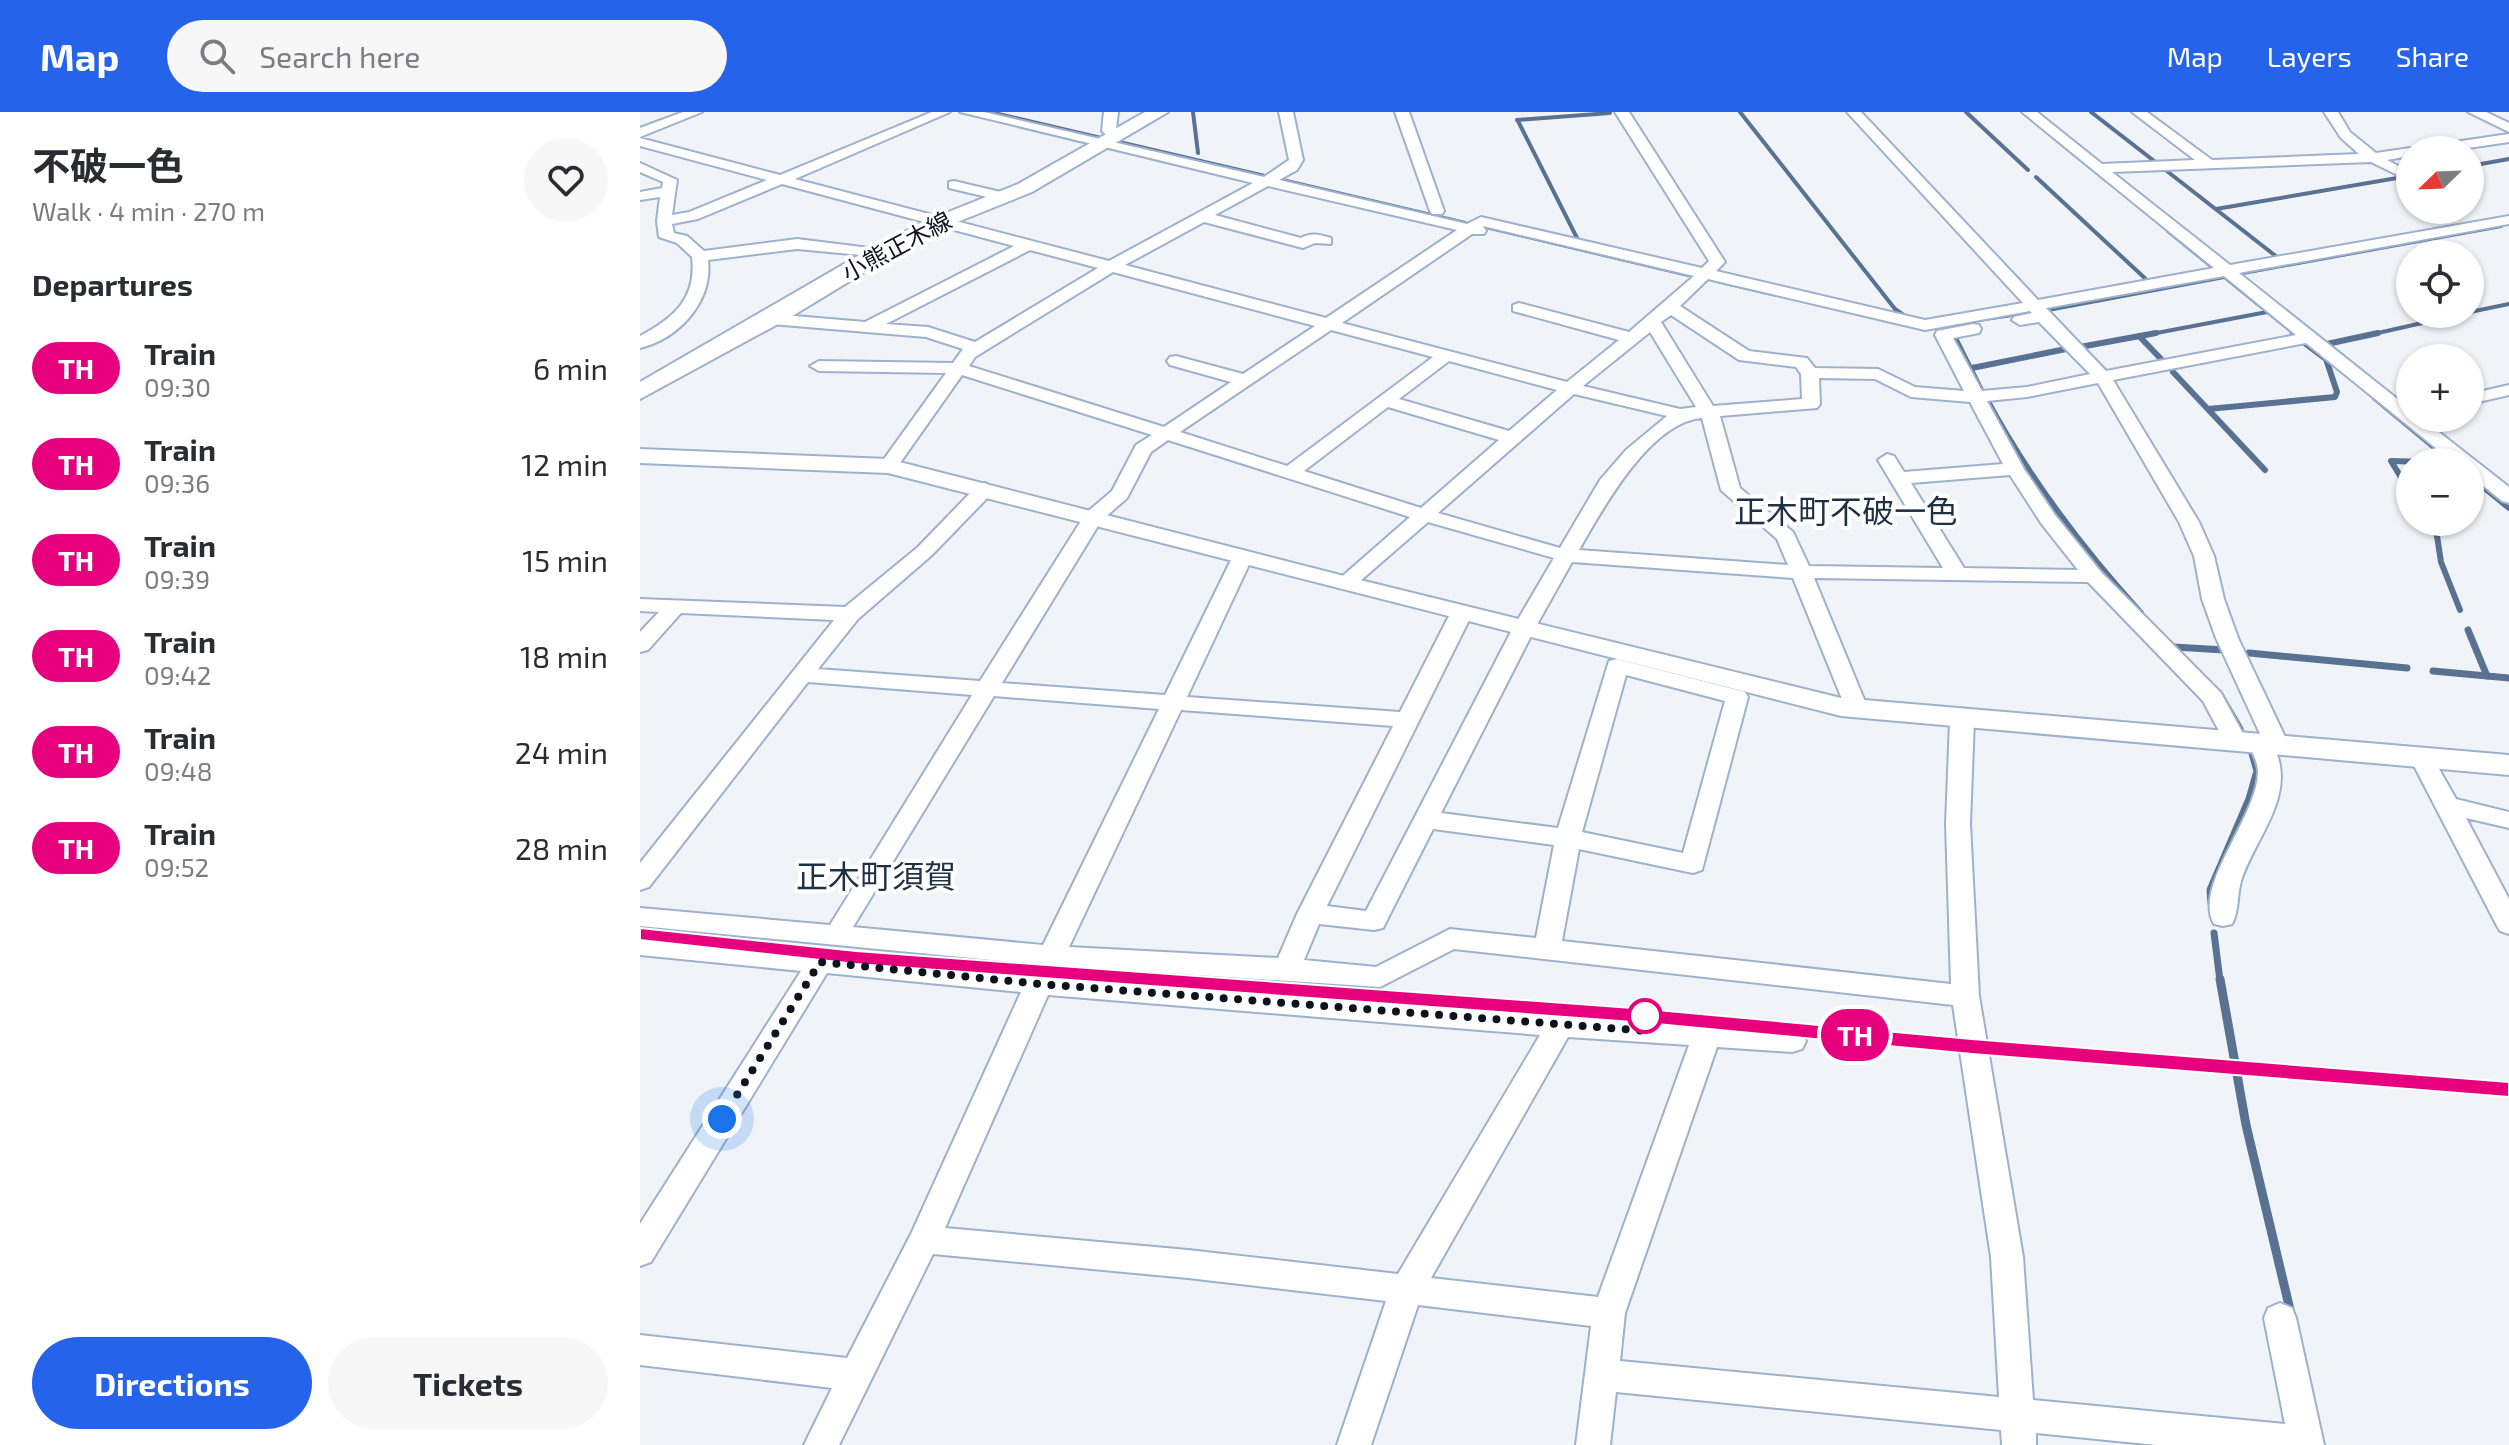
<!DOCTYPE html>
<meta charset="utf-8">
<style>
:root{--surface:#fff;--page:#f7f7f7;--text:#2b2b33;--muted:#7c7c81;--accent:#2563eb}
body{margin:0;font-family:"Exo 2","Noto Sans JP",sans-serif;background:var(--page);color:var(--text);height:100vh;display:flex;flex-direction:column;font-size:30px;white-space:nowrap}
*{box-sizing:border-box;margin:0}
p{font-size:26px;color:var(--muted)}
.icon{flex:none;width:44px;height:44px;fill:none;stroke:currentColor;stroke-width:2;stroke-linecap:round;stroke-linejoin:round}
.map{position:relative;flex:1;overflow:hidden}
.details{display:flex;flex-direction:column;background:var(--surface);width:640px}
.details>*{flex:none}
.badge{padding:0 16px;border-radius:26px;font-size:28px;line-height:52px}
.needle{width:52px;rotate:247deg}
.controls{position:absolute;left:1756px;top:24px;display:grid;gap:16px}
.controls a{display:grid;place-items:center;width:88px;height:88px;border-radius:50%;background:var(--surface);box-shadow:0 2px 6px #0004;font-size:40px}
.you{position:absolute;width:40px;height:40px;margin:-20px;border:6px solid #fff;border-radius:50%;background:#1a73e8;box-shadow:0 0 0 12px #1a73e833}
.map>.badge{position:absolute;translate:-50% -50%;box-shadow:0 0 0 4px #fff}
h2{padding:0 32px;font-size:30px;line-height:72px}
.round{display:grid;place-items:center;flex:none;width:84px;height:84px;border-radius:42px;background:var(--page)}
.overview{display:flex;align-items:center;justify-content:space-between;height:136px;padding:0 32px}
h1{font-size:38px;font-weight:700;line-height:60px}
.action{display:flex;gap:16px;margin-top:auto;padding:16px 32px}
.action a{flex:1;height:92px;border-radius:48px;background:var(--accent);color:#fff;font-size:32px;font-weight:700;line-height:92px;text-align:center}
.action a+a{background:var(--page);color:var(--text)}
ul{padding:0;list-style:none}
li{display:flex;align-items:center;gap:24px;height:96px;padding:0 32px}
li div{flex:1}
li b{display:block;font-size:30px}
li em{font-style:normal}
li .badge{min-width:88px;font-weight:700;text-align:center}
header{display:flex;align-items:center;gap:48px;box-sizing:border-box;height:112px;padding:0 40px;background:var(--accent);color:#fff}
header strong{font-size:38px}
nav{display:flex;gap:44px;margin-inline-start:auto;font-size:28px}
.search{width:560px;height:72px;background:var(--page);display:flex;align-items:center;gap:20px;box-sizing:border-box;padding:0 28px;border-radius:44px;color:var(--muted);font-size:30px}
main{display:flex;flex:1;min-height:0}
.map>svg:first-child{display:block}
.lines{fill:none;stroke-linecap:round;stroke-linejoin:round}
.stream-far3{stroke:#597293;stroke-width:4}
.stream-far2{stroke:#597293;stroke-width:6}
.stream-far1{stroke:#597293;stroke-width:7}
.stream{stroke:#597293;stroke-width:9}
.minor-casing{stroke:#9eb1cc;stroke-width:4}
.tertiary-casing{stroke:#9eb1cc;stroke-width:4}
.secondary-casing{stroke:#9eb1cc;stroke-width:4}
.minor{fill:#fff;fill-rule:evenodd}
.tertiary{fill:#fff;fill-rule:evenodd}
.secondary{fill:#fff;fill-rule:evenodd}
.rail-far1-casing{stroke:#394048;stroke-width:9}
.rail-casing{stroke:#394048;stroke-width:11}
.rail-far1{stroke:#fff;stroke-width:6;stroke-dasharray:18;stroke-linecap:butt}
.rail{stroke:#fff;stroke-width:8;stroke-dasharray:23;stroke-linecap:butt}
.line{fill:#e6007e;stroke:#fff;stroke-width:2}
.walk{stroke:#0d141d;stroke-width:8;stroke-dasharray:0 14.4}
.stop-dot{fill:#fff;stroke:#e6007e;stroke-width:4}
.labels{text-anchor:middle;stroke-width:8;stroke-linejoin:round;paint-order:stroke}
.far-street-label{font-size:24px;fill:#0d141d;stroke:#fff}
.quarter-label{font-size:32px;fill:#1f2f44;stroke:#fff}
</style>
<header>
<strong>Map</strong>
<div class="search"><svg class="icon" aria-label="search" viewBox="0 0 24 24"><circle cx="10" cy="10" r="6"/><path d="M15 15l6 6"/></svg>Search here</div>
<nav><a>Map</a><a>Layers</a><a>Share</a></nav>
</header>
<main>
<section class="details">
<div class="overview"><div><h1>不破一色</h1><p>Walk · 4 min · 270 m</p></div><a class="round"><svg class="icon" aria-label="heart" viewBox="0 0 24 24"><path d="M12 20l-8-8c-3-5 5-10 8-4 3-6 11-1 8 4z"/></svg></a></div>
<h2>Departures</h2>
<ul>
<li><span class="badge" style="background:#e6007e;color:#fff">TH</span><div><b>Train</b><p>09:30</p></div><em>6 min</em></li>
<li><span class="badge" style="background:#e6007e;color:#fff">TH</span><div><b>Train</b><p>09:36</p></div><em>12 min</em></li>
<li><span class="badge" style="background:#e6007e;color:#fff">TH</span><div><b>Train</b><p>09:39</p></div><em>15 min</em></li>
<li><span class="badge" style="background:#e6007e;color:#fff">TH</span><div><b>Train</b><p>09:42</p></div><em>18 min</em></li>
<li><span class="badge" style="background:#e6007e;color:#fff">TH</span><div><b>Train</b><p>09:48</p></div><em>24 min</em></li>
<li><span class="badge" style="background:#e6007e;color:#fff">TH</span><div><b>Train</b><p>09:52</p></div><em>28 min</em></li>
</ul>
<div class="action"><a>Directions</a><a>Tickets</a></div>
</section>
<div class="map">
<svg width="1869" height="1333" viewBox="0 0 1869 1333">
<rect width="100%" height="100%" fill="#f0f4f9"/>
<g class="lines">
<path class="stream-far3" d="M350 0 461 26
M553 0 558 41
M1100 0 1255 197 1265 204
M1326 0 1388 58
M1451 0 1518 52
M877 8 970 1
M878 9 937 126
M1413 25 1466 68
M479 30 629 65
M1830 54 1869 47
M1523 56 1637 145
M1396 65 1509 170
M638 67 825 111
M1576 97 1763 65
M846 115 1057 165
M1528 119 1656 223
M1603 161 1861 114
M1077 169 1137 183
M1408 198 1584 165
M1830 200 1869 192
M1282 216 1393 200
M1506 223 1627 200
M1729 223 1822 202"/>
<path class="stream-far2" d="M1653 221 1656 223
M1499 224 1521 247
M1315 226 1341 278
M1687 232 1738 221
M1440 235 1516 221
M1332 256 1426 237
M1533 260 1625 358
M1735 286 1812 350
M1347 288C1389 366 1441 435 1501 501
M1568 297 1695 285 1697 280 1686 247 1666 232
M1830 364 1869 396
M1770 380 1751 349 1786 350
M1790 410 1797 424 1801 450 1820 498"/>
<path class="stream-far1" d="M1828 518 1847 564
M1534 535 1584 538
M1609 541 1767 556
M1793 559 1869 566
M1579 581 1600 617
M1571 791 1570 778 1609 687 1617 659 1611 638
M1574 821 1580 869"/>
<path class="stream" d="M1580 867 1606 1013 1651 1202"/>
<defs>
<path id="minor" d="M43 0H62L0 25V16Z
M292 0H310L155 67 469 149 613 71 320 0H344L624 65 649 48 639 0H653L663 48 657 58 639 68 827 112 841 105 1062 156 1069 149 975 0H989L1085 150 1076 159 1285 208 1383 191 1207 0H1221L1398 188 1574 156 1382 0H1397L1462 52 1555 48 1492 0H1507L1572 48 1719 42 1701 26 1684 0H1698L1710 20 1736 41 1770 36 1775 38H1770V44L1747 48 1770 60V69L1731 50 1472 60 1590 153 1869 104V112L1599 161 1770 297V306H1781L1869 375V391L1862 389 1830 363V350H1813L1666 231 1473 268 1559 410 1574 444 1584 487 1598 526 1649 633 1645 638 1636 640C1655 686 1614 728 1601 769 1597 783 1599 800 1592 812L1583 814 1574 812C1552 775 1618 704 1618 660 1618 650 1612 640 1608 631L1612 626 1621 624 1576 526 1562 487 1554 444 1539 410 1458 271 1387 285 1347 289 1384 357 1415 403 1461 460 1581 581 1607 629 1603 634H1587L1563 589 1448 470 1174 466 1228 597 1225 602H1209L1206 597 1153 466 932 450 895 516 801 701 918 716 969 549 977 547 1105 580 1108 585 1062 758 1053 761 939 737 922 829 1311 872 1306 712 1310 608 1314 603H1330L1334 608 1330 712 1339 884 1383 1145 1393 1288 1645 1312 1624 1206 1628 1196 1640 1191 1652 1196 1656 1206 1684 1333H1517L1396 1321V1333H1362L1361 1318 976 1280 970 1333H936L951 1214 778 1193 731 1333H697L746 1189 548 1166 293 1142 199 1333H164L192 1276 0 1253V1223L207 1246 271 1122 381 880 187 861 11 1150 0 1154V1112L161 859 0 843V823L390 861 394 852 0 814V796L190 813 332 583 168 570 9 775 0 778V751L194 508 41 501 8 538 0 540V520L19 500 0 499V487L205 495 278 435 338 373 345 371 355 377 352 381 292 443 218 507 178 557 340 569 446 401 472 379 496 333 512 323 322 263 255 358H241L239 354 306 261 179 259 170 254 179 249 313 251 323 237 286 225 131 212 123 207 131 202 225 210 374 134 142 72 58 107 32 112 34 121 47 124 64 139 157 127 238 137 246 142 243 145 157 137 68 148C73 189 40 226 0 236V224C34 206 57 186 52 145L37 131 19 125 17 109 20 85 0 88V80L22 76 23 70 0 60V51L37 68 32 103 49 100 127 68 0 34V26L140 63ZM628 74 817 118 686 206 485 153 564 110 663 136 675 131 691 132V126C680 123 672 120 661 126L575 103ZM843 114 1054 164 989 220 879 191 873 193V199L979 228 927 270 702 211 832 122H844L846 119ZM390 138 458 156 335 230 288 215 246 212ZM473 160 675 214 603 262 536 244 530 245 527 249 530 253 591 270 524 315 329 254 335 245ZM1584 164 1656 223 1466 259 1406 196ZM1068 167 1285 218 1390 199 1392 201 1374 205 1372 208 1380 213 1399 210 1450 262 1387 275 1342 279 1313 226 1339 221 1341 217 1339 213 1333 212 1297 219 1295 223 1324 279 1275 275 1238 257 1175 256 1167 246 1109 239 1040 194ZM1031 203 1099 248 1156 255 1161 262 1162 287 1073 294 1021 210ZM691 218 793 245 647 354 540 320ZM1010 220 1056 295 1040 297 943 274ZM809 249 917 278 869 319 759 287ZM1179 266 1235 267 1271 285 1330 290 1363 352 1264 360 1254 344 1247 342 1238 348 1303 456 1169 454 1153 420 1100 376 1080 304 1177 296 1180 292ZM934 282 1027 304 986 338 960 368 920 436 798 401ZM748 295 859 328 781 396 664 359ZM1062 306 1081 378 1137 427 1148 453 939 438C963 396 1010 310 1062 306ZM528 328 770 405 698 468 695 472 698 476H712L788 410 914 446 873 516 726 799 687 794 833 500 830 495H814L811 500 760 600 547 585 613 444 603 438 593 444 525 583 362 571 461 409 487 386 511 340ZM1370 363 1401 411 1438 458 1324 456 1271 371ZM986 563 1085 589 1043 741 942 720ZM354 584 519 597 403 833 213 815ZM541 598 753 614 657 802 638 846 429 835ZM793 717 914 733 896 826 810 817 736 855 664 848 679 812 734 818 743 816ZM814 837 1313 893 1351 1145 1359 1285 980 1249 985 1201 1077 935 1152 940 1162 937 1166 929 1162 921 1152 918 920 903 416 863 420 854 740 875ZM408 883 900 923 758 1162 548 1138 305 1116ZM928 925 1049 933 958 1185 791 1166Z
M464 0H478L476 18 483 24 481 27H471L462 19Z
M755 0H769L804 99 802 102H792L790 99Z
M1828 0H1846L1869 11V20Z
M1869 22V30L1815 38H1780L1787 34Z
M314 69 369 82 371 85 364 89 309 76V70Z
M1869 273V283L1830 292V282Z
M1782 638 1790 641 1816 687 1869 700V716L1826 706 1869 787V822L1860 819 1856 812 1770 646 1774 641Z"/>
<path id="tertiary" d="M0 337 248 347 712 466 1201 586 1869 643V663L1201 604 248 361 0 351Z"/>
<path id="secondary" d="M505 0H528L392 80 305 115 246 147 149 206 0 287V270L230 137 291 107 378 72Z"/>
</defs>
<use href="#minor" class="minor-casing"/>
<use href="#tertiary" class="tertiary-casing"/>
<use href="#secondary" class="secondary-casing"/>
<use href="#minor" class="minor"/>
<use href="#tertiary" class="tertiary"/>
<use href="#secondary" class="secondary"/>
<defs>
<path id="rail-far1" d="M0 822 216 846 536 869"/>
<path id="rail" d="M509 867 1006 904 1332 935 1869 978"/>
</defs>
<use href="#rail-far1" class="rail-far1-casing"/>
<use href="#rail" class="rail-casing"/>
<use href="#rail-far1" class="rail-far1"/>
<use href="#rail" class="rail"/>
</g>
<path class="line" d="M0 816 216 839 1006 897 1332 927 1869 970V985L1332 942 1006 911 216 852 0 828Z"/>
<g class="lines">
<path class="walk" d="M82 1007 180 850 400 872 1008 919 1005 904"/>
</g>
<circle class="stop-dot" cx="1005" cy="904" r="16"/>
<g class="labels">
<g class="far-street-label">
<text transform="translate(257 135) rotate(-28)" y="8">小熊正木線</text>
</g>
<g class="quarter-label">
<text x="1206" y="411">正木町不破一色</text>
<text x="236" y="776">正木町須賀</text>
</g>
</g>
</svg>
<div class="controls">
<a><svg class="needle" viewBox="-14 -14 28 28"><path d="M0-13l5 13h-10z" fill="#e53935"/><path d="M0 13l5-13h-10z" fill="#7c7c81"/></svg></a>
<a><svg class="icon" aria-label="locate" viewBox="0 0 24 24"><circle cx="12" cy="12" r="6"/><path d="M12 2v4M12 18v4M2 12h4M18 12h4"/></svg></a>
<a>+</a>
<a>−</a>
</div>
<div class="you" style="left:82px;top:1007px"></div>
<b class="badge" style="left:1215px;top:923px;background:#e6007e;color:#fff">TH</b>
</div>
</main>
